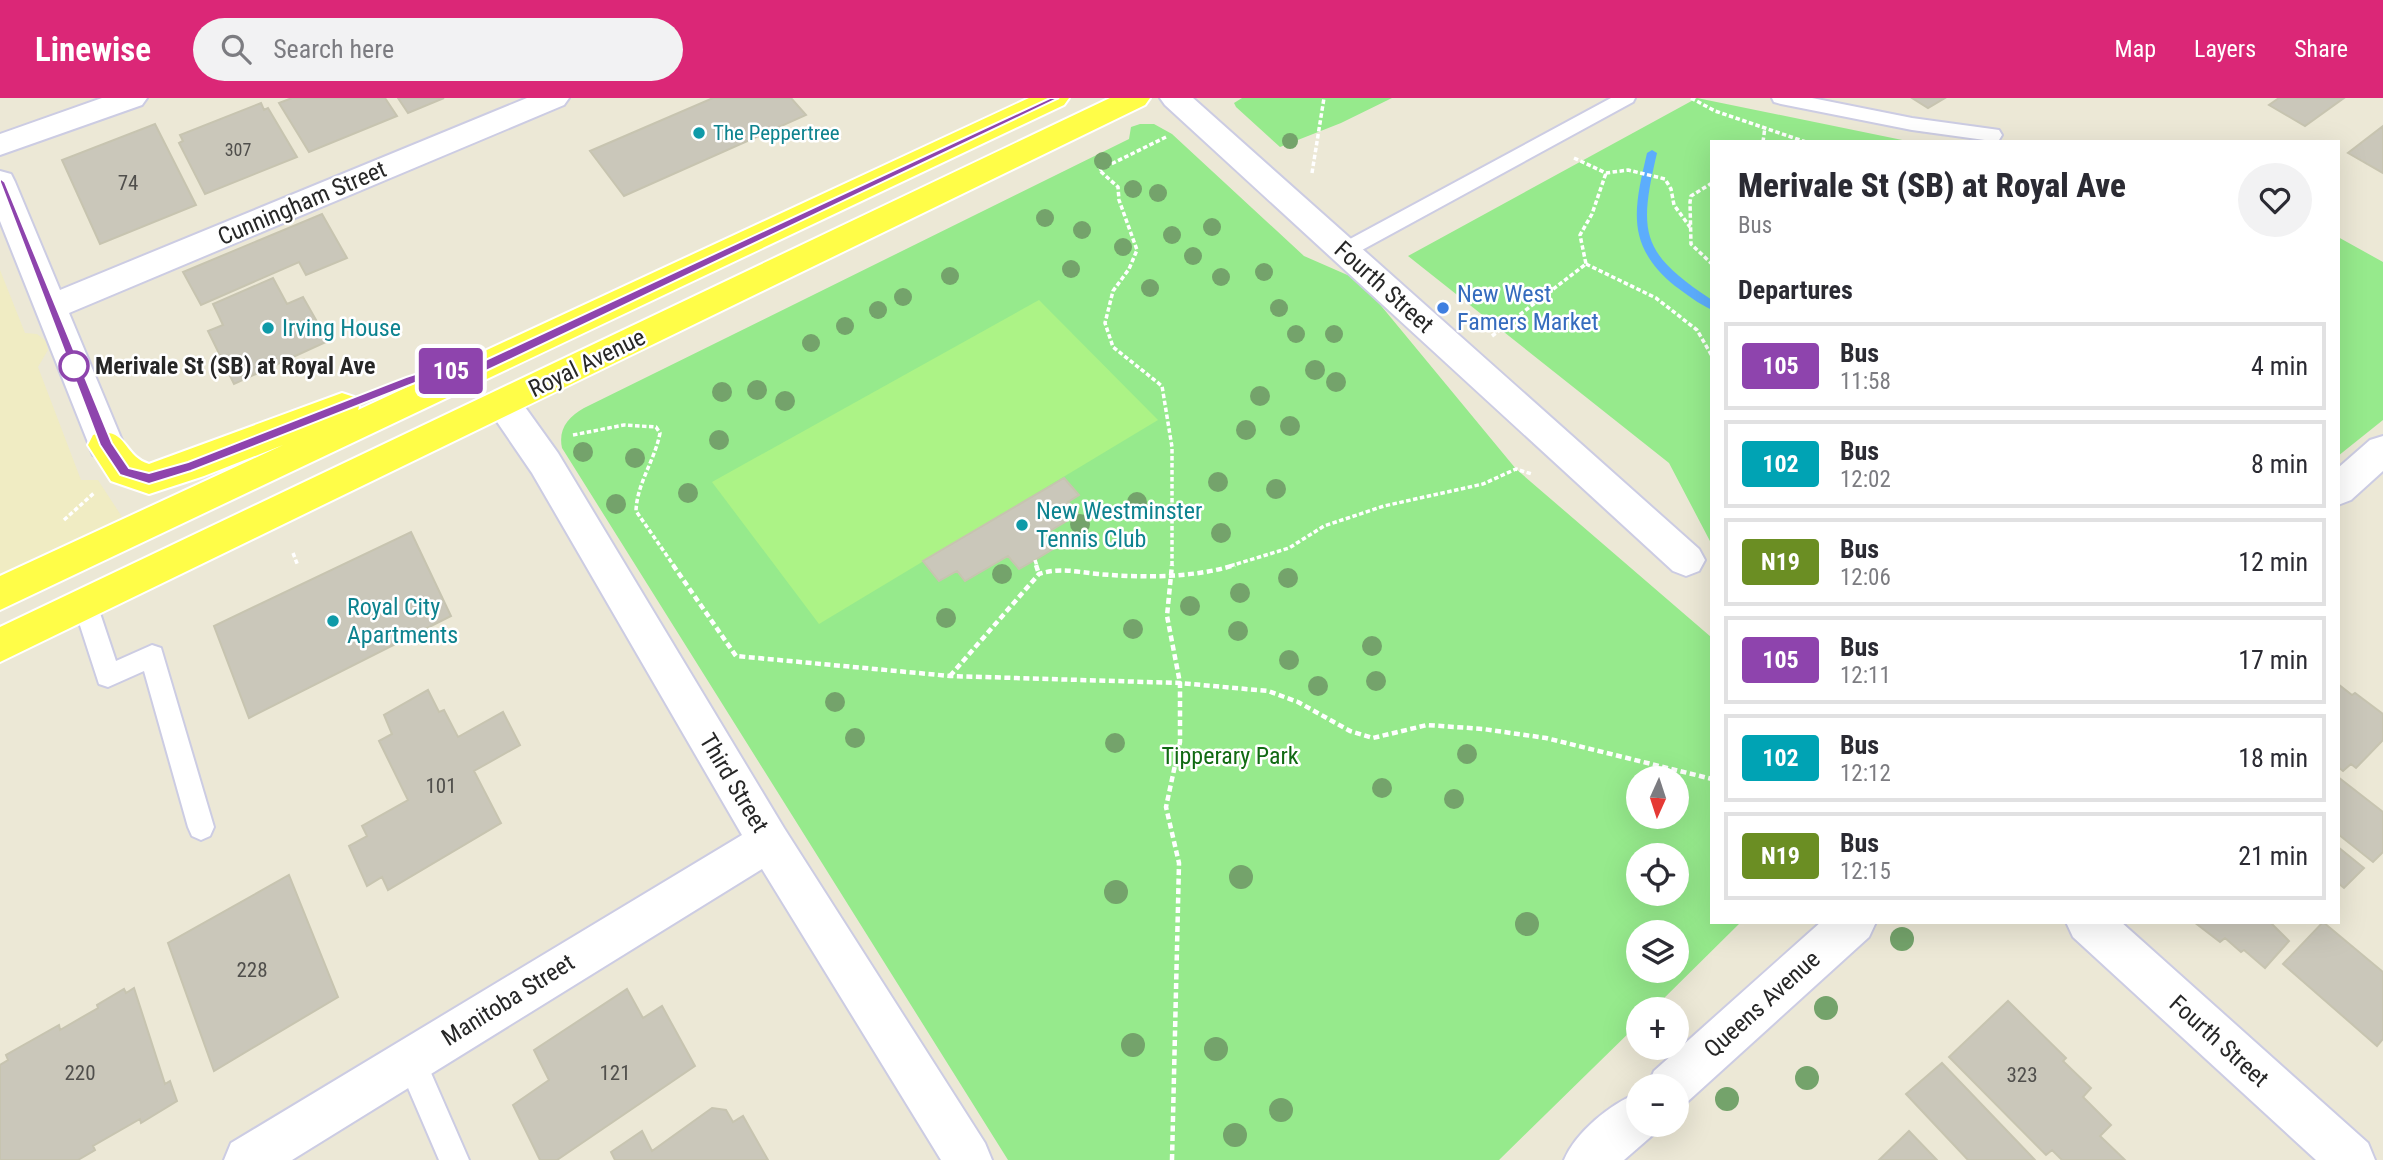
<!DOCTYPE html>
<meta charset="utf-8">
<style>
:root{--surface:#fff;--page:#f2f2f3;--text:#2b2b33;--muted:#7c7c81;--line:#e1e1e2;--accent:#db2777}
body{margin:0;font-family:"Roboto Condensed",sans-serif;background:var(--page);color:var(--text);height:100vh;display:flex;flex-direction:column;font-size:26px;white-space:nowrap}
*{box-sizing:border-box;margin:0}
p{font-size:23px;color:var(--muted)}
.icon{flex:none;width:38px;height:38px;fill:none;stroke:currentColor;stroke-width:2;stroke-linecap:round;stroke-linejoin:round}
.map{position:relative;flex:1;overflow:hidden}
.details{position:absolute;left:1710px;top:42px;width:630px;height:784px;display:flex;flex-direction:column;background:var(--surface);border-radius:0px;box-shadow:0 7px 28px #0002}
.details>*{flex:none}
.badge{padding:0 14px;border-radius:5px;font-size:24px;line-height:46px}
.needle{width:46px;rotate:183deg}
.fabs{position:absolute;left:1626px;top:668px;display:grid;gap:14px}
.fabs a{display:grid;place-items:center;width:63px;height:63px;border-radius:50%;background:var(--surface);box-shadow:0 7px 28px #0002;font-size:35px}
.map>.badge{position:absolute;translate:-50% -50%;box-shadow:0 0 0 4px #fff}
h2{padding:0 28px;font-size:26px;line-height:63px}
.round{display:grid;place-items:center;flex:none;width:74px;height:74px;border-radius:37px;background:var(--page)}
.head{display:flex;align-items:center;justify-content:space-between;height:119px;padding:0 28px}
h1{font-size:33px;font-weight:800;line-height:52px}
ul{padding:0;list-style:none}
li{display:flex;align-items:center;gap:21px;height:88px;margin:0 14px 10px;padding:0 14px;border:4px solid var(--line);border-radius:0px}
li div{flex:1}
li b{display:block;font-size:26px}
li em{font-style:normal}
li .badge{min-width:77px;font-weight:700;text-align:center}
header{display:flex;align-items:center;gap:42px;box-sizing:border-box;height:98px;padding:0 35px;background:var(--accent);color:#fff}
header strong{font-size:33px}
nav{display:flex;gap:38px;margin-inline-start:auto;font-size:24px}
.search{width:490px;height:63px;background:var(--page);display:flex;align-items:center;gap:18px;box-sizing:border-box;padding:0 24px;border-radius:38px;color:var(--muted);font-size:26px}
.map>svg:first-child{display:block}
.education{fill:#f0ecc3}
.green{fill:#96ea8c;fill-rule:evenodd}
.pitch{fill:#acf386}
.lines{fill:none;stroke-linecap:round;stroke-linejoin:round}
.stream{fill:#5cadfc;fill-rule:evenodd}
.building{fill:#cac7ba;stroke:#c7c4b0;stroke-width:2}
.service-casing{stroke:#cccce3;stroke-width:4}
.minor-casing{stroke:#cccce3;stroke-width:4}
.primary-casing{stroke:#fff;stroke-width:4}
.path-far1{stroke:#fff;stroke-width:3.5;stroke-dasharray:4.5 2.5;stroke-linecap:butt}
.path{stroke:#fff;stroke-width:4.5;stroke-dasharray:6 3.5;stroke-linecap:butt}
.service{fill:#fff;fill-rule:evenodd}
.minor{fill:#fff;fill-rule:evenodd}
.primary{fill:#fffd48;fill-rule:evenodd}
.tree{fill:#74a36b}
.line{fill:#8e44ad;stroke:#fff;stroke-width:2}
.culture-dot{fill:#0f9aa8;stroke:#fff;stroke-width:2.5}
.shop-dot{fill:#3f7fe0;stroke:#fff;stroke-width:2.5}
.stop-dot{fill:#fff;stroke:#8e44ad;stroke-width:3.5}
.labels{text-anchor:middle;stroke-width:5;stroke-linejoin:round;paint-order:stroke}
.far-number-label{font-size:18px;fill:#504f4c}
.far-culture-label{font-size:21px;fill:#0d838f;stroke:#fff;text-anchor:start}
.number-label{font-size:21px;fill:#504f4c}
.street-label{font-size:24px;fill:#272727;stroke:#fff}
.shop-label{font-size:24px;fill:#366cbe;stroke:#fff;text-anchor:start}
.culture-label{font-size:24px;fill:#0d838f;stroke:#fff;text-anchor:start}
.stop-label{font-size:24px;font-weight:bold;fill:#272727;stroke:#fff;text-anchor:start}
.park-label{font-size:24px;fill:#116a13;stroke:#fff}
</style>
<header>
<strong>Linewise</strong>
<div class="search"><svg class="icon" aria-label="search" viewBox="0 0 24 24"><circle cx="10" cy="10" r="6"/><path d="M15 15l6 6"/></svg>Search here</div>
<nav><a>Map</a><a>Layers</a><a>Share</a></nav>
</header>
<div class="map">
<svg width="2383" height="1062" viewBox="0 0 2383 1062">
<rect width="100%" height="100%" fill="#ece8d6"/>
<path class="education" d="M0 172 25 235 37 236 46 243 48 252 38 269 81 382H98L126 425 0 485Z"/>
<path class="green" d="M1242 0H1392L1341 25 1280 49 1236 9 1234 5Z
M1697 0 1912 44H1712L1711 445 1669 365 1408 158Z
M1140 26H1154L1172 36 1304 158 1352 179 1373 198 1516 371 1711 539 1712 824H1741L1652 912H1638V926L1499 1062H1008L562 350C558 331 568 319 584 310L1129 41 1131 29ZM1638 681H1676V719H1638ZM1638 758H1676V796H1638ZM1638 835H1676V873H1638Z
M2338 139 2383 164V322L2338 358Z"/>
<path class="pitch" d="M1039 202 1158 322 819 526 712 384Z"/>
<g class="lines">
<path class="stream" d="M1652 52 1657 55C1638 136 1641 155 1712 202V212C1699 206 1686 196 1675 188 1625 147 1634 111 1647 55Z"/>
</g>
<path class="building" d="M292 0H385L397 18 309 54 279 5Z
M398 0H444L408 15Z
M713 0H791L806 17 624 98 590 53Z
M1912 0H1945L1928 10Z
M2279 0H2344L2305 28 2269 7Z
M261 5 264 12 268 10 297 59 205 96 179 45 183 43 180 37Z
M155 26 196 107 100 146 62 62Z
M2383 28V75L2348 55Z
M322 116 347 160 306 177 299 164 201 207 183 174Z
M273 180 287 206 303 199 328 243 234 286 208 233 223 227 213 206Z
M1064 380 1079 397 1068 404 1078 416 1042 438 1053 451 1035 462 1019 471 1008 458 965 483 957 473 939 483 923 463Z
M411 434 451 518 249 620 214 528Z
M2338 586 2352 597 2355 595 2383 616V642L2356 670 2351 666 2343 673 2338 669Z
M428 592 439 614 444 612 458 639 503 614 520 647 474 673 501 725 388 792 382 779 367 788 349 748 367 738 362 728 408 702 379 643 392 636 384 617Z
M2338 679 2383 714V754L2373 764 2338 736Z
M2338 749 2364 770 2344 790 2338 785Z
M289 777 338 899 214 973 168 845Z
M2194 824H2270L2289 843 2265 870 2244 852 2241 854 2225 840 2220 844Z
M2323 824 2383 874V941L2377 948 2283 866Z
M134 890 165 986 170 983 177 1003 141 1025 140 1021 93 1048 95 1052 78 1062H0V967L8 962 6 957 59 927 60 932 98 910 97 907 124 891 126 895Z
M627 891 643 920 662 908 695 968 557 1062H540L513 1007 549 982 534 952Z
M2008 903 2066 960 2063 963 2091 990 2083 999 2111 1027 2100 1038 2125 1062H2062L2052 1052 2046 1057 1949 959Z
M1942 965 2035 1062H1968L1906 996Z
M712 1010 726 1012 733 1024 743 1018 768 1062H615L611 1054 642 1033 652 1053Z
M1909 1033 1937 1062H1879Z"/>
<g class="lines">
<defs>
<path id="service" d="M1611 0H1635L1633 4 1351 158 1344 160 1337 158 1334 153 1337 148Z
M1772 0H1812L1912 20 1992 31 1999 32 2002 37 1999 42 1992 43 1912 32 1781 6 1774 4Z
M85 496 94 499 97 506 116 563 152 547 161 550 214 729 210 738 201 742 192 738 188 729 144 573 108 589 99 586 73 506 76 499Z
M411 947 421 952 469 1062H439L396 962 401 952Z"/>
<path id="minor" d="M102 0H147L142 7 0 57V36Z
M527 0H569L564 7 69 215 124 347 119 357 106 361 93 357 0 123V73L11 76 15 84 60 192Z
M1160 0H1193L1699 451 1705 462 1699 473 1686 478 1673 473 1165 7Z
M503 292 515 295 558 355 784 730 985 1045 992 1062H941L762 771 292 1062H224L231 1045 742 737 532 375 491 315 486 305 491 295Z
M2383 338V373L2351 402 2338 407V370L2370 342Z
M1821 824H1876L1869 839 1686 1005 1676 1009V989H1647L1654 973Z
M2066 824H2121L2368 1045 2375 1062H2316L2073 839Z
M1638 995V1027H1658L1655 1035 1624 1062H1564C1576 1034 1610 1006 1638 995Z"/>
<path id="primary" d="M1029 0H1069L1064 7 0 512V478L283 347 204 378 149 396 111 383 88 347 93 337C127 326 122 358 149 366L342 295 354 299 359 309 358 312Z
M1110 0H1150L1145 7 0 564V529Z"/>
</defs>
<use href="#service" class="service-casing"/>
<use href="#minor" class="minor-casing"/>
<use href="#primary" class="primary-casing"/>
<path class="path-far1" d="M1691 0 1715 13 1806 44
M1166 39 1099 72 1118 89 1119 102 1137 152 1129 171 1113 193 1105 225 1113 249 1162 288 1172 349V468
M1763 44 1765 29
M1574 60 1606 75 1628 72 1665 81 1671 91 1674 107 1690 129
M1312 75 1324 0
M1712 85 1691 98 1690 104 1691 146 1712 166
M1586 166 1656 200 1697 232 1712 258
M1492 238 1586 166 1580 137 1592 116 1606 75
M573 337 624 327 656 329 660 335C655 362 637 385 636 413L674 468
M64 422 94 395
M293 455 298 468
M1035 462 1037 468
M1230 468 1289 450 1324 428 1384 408 1483 386 1516 371 1532 376"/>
<path class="path" d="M673 467 736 558 950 578 1180 585 1268 593 1298 604 1350 633 1373 640 1427 627 1483 631 1546 640 1712 681
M1036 467 1039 476
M950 578 1039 476C1060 469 1076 474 1098 476 1143 480 1193 480 1235 467
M1172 1062 1179 765 1166 709 1180 644V585L1167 518 1172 467"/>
<use href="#service" class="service"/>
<use href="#minor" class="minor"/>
<use href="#primary" class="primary"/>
</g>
<g class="tree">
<circle cx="1290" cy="43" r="8"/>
<circle cx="1103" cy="63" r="9"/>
<circle cx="1133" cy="91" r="9"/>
<circle cx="1158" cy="95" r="9"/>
<circle cx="1045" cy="120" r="9"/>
<circle cx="1212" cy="129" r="9"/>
<circle cx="1082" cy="132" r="9"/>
<circle cx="1172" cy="137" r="9"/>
<circle cx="1123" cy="149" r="9"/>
<circle cx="1193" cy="158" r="9"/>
<circle cx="1071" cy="171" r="9"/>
<circle cx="1264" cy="174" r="9"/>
<circle cx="950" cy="178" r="9"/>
<circle cx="1221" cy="179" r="9"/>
<circle cx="1150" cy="190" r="9"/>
<circle cx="903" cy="199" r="9"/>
<circle cx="1279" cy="210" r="9"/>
<circle cx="878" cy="212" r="9"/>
<circle cx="845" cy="228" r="9"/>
<circle cx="1296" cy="236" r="9"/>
<circle cx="1334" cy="236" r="9"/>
<circle cx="811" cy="245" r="9"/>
<circle cx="1315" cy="272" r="10"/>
<circle cx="1336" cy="284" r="10"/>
<circle cx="757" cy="292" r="10"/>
<circle cx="722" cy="294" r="10"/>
<circle cx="1260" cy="298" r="10"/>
<circle cx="785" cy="303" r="10"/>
<circle cx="1290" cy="328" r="10"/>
<circle cx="1246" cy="332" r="10"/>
<circle cx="719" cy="342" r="10"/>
<circle cx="583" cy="354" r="10"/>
<circle cx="635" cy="360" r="10"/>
<circle cx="1218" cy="384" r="10"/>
<circle cx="1276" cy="391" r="10"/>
<circle cx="688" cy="395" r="10"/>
<circle cx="1137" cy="404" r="10"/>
<circle cx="616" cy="406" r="10"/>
<circle cx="1080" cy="426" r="10"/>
<circle cx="1221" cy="435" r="10"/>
<circle cx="1002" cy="476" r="10"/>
<circle cx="1288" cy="480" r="10"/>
<circle cx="1240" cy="495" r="10"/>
<circle cx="1190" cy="508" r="10"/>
<circle cx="946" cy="520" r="10"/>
<circle cx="1133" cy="531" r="10"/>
<circle cx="1238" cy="533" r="10"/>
<circle cx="1372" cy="548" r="10"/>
<circle cx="1289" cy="562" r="10"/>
<circle cx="1376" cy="583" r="10"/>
<circle cx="1318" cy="588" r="10"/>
<circle cx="835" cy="604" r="10"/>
<circle cx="855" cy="640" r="10"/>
<circle cx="1115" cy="645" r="10"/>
<circle cx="1467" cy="656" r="10"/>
<circle cx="1382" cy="690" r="10"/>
<circle cx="1454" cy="701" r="10"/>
<circle cx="1241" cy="779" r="12"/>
<circle cx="1116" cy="794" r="12"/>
<circle cx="1527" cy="826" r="12"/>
<circle cx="1902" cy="841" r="12"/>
<circle cx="1826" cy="910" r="12"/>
<circle cx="1133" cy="947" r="12"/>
<circle cx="1216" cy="951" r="12"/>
<circle cx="1807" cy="980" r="12"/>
<circle cx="1727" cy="1001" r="12"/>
<circle cx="1281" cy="1012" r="12"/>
<circle cx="1235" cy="1037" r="12"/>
</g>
<path class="line" d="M1050 0H1059L486 273 431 280 415 285 191 373 149 386 120 377 100 347 0 84V80L5 84 112 345 129 370 149 375 188 364 406 279 431 271 479 265Z"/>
<g class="culture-dot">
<circle cx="699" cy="35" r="7"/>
<circle cx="268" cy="230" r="7"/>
<circle cx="1022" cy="427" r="7"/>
<circle cx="333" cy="523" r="7"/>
</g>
<circle class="shop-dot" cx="1443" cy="210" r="7"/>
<circle class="stop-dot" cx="74" cy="268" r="14"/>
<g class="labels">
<g class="far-number-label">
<text x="238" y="58">307</text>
</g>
<g class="far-culture-label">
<text x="713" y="42">The Peppertree</text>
</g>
<g class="number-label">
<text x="128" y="92">74</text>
<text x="441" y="695">101</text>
<text x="252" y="879">228</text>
<text x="80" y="982">220</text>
<text x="615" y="982">121</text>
<text x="2022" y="984">323</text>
</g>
<g class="street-label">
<text transform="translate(302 105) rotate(-23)" y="8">Cunningham Street</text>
<text transform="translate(1384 189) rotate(42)" y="8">Fourth Street</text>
<text transform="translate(587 265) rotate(-26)" y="8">Royal Avenue</text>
<text transform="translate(734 685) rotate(59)" y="8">Third Street</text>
<text transform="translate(508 902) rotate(-32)" y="8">Manitoba Street</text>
<text transform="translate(1762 906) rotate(-42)" y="8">Queens Avenue</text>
<text transform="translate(2219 943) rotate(42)" y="8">Fourth Street</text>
</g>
<g class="shop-label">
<text x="1457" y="204">New West<tspan x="1457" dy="28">Famers Market</tspan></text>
</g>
<g class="culture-label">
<text x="282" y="238">Irving House</text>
<text x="1036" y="421">New Westminster<tspan x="1036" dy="28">Tennis Club</tspan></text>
<text x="347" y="517">Royal City<tspan x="347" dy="28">Apartments</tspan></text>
</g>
<g class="stop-label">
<text x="95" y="276">Merivale St (SB) at Royal Ave</text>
</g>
<g class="park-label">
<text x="1230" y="666">Tipperary Park</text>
</g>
</g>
</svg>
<div class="fabs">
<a><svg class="needle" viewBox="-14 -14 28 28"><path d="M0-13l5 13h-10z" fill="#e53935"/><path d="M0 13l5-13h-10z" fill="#7c7c81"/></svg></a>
<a><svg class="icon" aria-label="locate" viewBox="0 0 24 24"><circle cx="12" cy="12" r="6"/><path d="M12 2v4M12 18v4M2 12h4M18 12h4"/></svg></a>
<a><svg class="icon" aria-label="layers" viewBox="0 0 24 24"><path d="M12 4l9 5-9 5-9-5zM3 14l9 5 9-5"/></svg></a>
<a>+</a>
<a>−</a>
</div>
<b class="badge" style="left:451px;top:273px;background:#8e44ad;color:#fff">105</b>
<section class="details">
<div class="head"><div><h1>Merivale St (SB) at Royal Ave</h1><p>Bus</p></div><a class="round"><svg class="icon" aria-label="heart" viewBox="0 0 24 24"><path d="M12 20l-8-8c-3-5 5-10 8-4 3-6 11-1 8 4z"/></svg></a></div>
<h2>Departures</h2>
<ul>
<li><span class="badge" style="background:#8e44ad;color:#fff">105</span><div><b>Bus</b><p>11:58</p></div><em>4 min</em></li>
<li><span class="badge" style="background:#00a3b4;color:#fff">102</span><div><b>Bus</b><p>12:02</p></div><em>8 min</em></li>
<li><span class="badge" style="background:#6b8e23;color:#fff">N19</span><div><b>Bus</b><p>12:06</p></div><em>12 min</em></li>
<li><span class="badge" style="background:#8e44ad;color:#fff">105</span><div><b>Bus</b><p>12:11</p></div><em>17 min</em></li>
<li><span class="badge" style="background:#00a3b4;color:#fff">102</span><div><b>Bus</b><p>12:12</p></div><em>18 min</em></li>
<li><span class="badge" style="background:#6b8e23;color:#fff">N19</span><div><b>Bus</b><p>12:15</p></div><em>21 min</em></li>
</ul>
</section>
</div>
